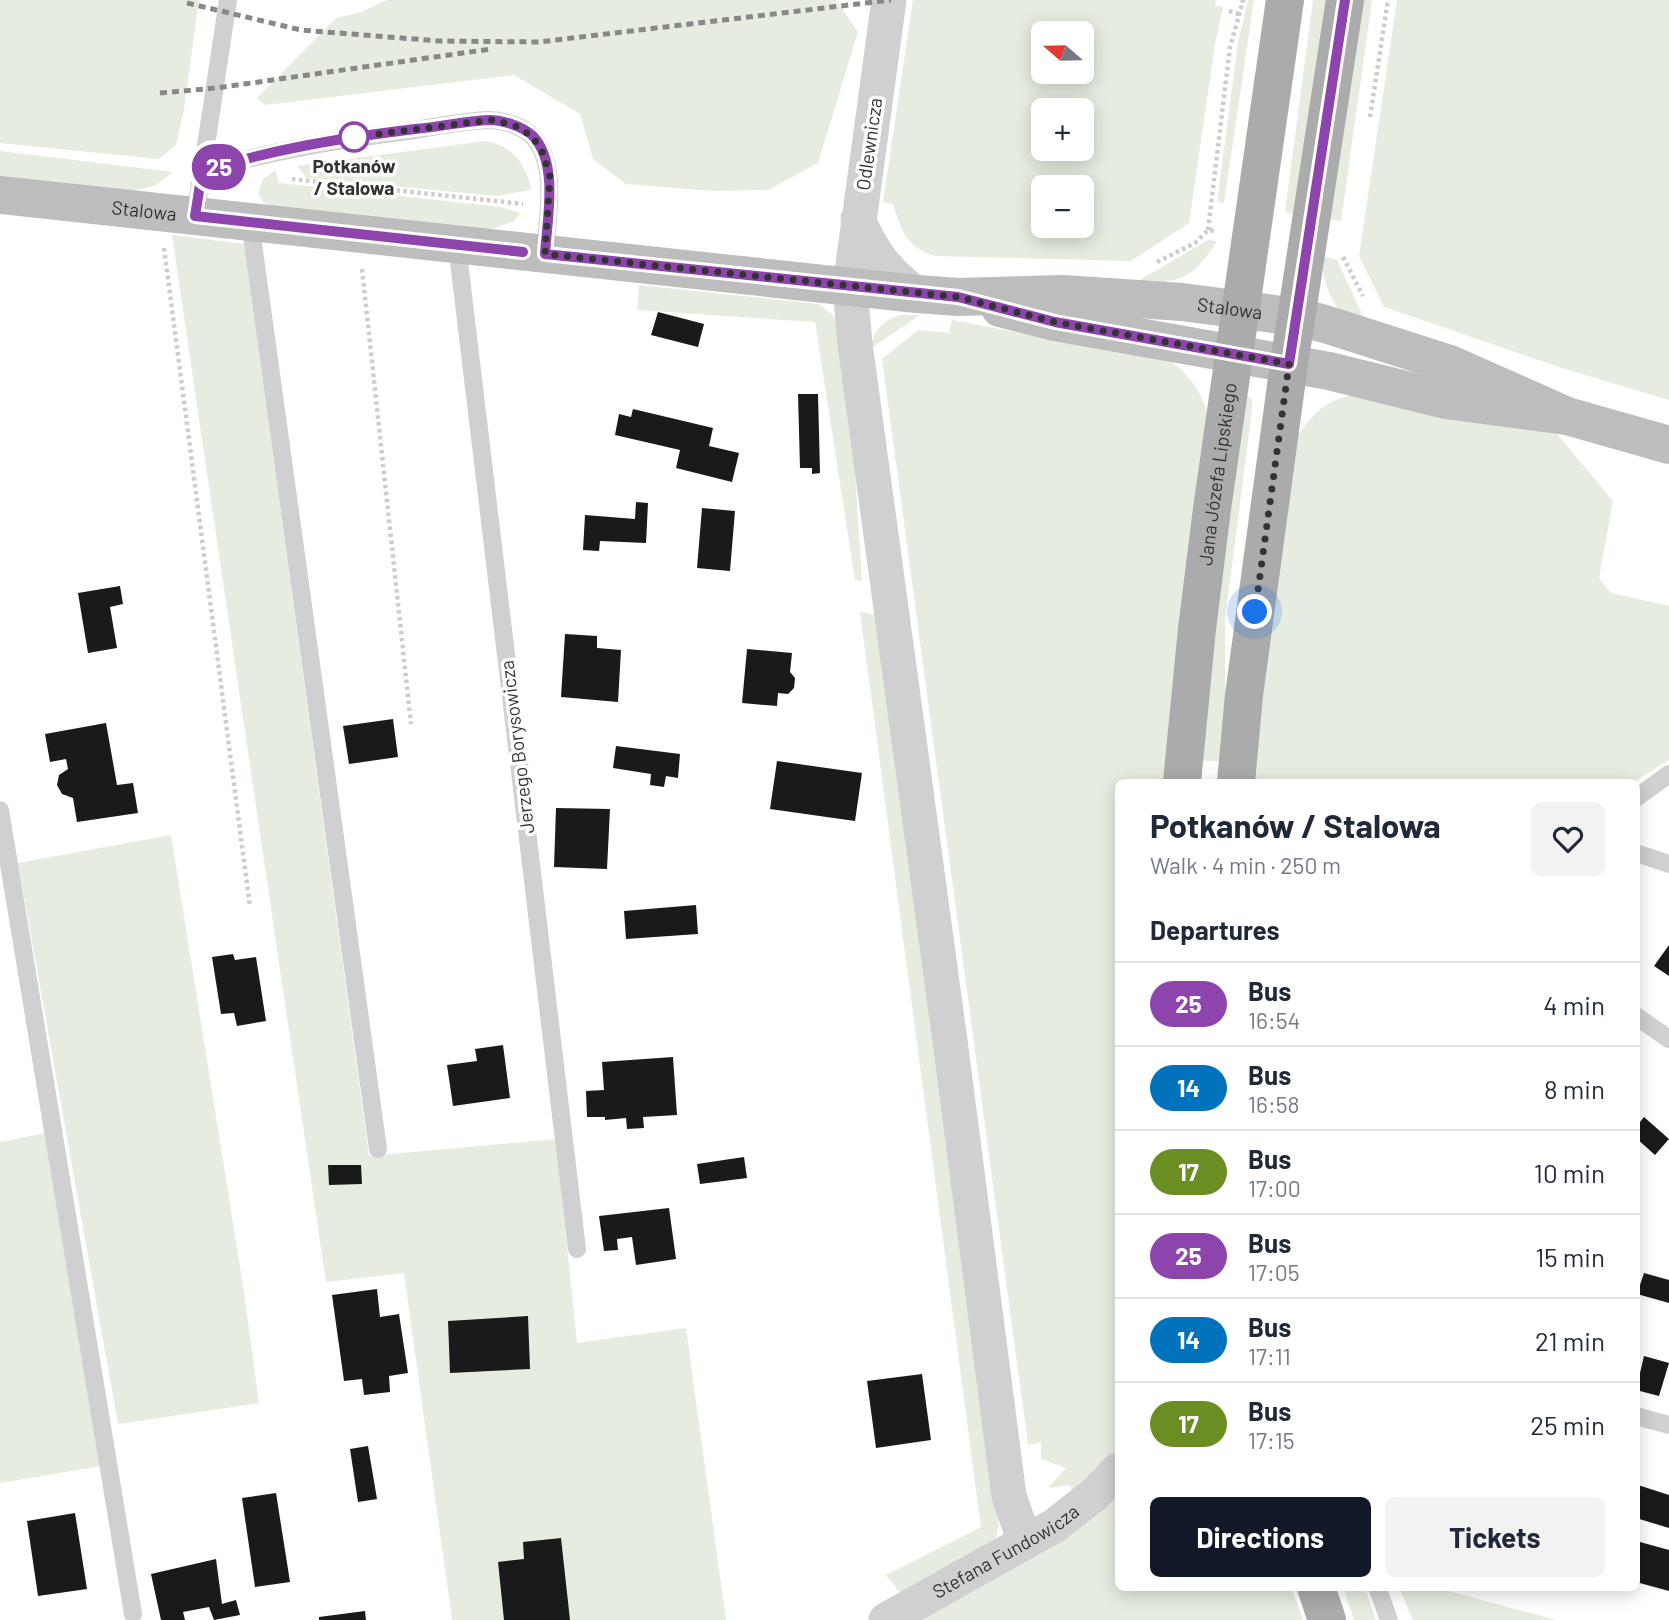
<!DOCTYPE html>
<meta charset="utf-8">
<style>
:root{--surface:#fff;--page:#f2f2f3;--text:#1f2937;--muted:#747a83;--line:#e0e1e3;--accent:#111827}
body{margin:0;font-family:Barlow,sans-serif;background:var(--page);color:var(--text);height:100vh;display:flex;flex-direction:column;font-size:26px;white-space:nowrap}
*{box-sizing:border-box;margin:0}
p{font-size:23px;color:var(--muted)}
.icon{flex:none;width:38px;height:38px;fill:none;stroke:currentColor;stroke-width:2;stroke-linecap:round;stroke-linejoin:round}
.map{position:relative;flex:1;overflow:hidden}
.side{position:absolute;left:1115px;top:779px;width:525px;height:812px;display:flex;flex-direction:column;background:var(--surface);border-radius:10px;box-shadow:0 4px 18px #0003}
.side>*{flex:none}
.badge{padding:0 14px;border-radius:23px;font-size:24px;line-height:46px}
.needle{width:46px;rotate:290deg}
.controls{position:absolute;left:1031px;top:21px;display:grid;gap:14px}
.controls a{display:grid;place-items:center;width:63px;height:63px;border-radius:10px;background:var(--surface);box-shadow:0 4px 18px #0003;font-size:35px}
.you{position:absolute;width:35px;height:35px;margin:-18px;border:5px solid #fff;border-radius:50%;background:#1a73e8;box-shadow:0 0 0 10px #1a73e833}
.map>.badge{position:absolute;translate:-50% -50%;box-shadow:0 0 0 4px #fff}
h2{padding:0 35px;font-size:26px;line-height:63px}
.round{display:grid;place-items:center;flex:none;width:74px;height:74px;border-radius:10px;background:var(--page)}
.overview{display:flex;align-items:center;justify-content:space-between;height:119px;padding:0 35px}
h1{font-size:33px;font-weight:700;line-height:52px}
.button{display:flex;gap:14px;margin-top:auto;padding:14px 35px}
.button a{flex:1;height:80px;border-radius:10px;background:var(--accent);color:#fff;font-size:28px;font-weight:700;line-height:80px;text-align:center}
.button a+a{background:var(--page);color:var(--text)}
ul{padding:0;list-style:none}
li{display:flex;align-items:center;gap:21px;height:84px;padding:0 35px;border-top:2px solid var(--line)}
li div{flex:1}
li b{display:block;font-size:26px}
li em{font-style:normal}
li .badge{min-width:77px;font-weight:700;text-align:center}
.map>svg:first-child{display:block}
.green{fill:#e6ecdf;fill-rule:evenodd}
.building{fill:#1a1a1a}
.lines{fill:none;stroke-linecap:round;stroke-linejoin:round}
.path{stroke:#cdcdcd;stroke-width:4.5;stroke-dasharray:3.5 3.5;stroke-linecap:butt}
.lane{stroke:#d0d0d0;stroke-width:18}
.street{stroke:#d0d0d0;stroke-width:35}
.secondary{stroke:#bdbdbd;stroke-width:38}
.primary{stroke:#ababab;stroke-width:38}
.rail{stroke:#888;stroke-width:5;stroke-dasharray:7 5;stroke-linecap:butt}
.line-casing{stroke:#fff;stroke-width:16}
.line{stroke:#8e44ad;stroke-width:10}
.walk{stroke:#333;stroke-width:7;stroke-dasharray:0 12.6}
.stop-dot{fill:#fff;stroke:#8e44ad;stroke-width:3.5}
.labels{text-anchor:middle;stroke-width:7;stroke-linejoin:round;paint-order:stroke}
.street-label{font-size:19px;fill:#333;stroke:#fff}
.stop-label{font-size:19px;font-weight:bold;fill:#333;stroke:#fff}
</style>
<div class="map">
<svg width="1669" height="1620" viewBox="0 0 1669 1620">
<rect width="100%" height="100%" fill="#fff"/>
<path class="green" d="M0 0H199L184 109 176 145 159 159 0 143Z
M387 0H836L858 32 818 163 768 190 714 191 626 184 593 159 580 114 514 75 265 105 257 98 336 18 361 12Z
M913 0H1216L1215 5 1223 7 1215 44 1189 223 1131 261 935 256C906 247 901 230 893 204L883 202ZM1043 33H1082V72H1043ZM1043 110H1082V149H1043ZM1043 187H1082V226H1043Z
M1248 0H1254L1224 203 1217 202 1238 43Z
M1313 0H1328L1297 215 1285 212Z
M1357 0H1372L1341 221 1326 219Z
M1397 0H1669V400L1565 369 1384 307 1359 256Z
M485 141C512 145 527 164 531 190L497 196 307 178 297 166Z
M0 151 173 172 156 185 127 193 0 180Z
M275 170 279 183 501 207 520 213 514 221 489 230 273 208 262 201 258 194 263 179Z
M172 235 244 244 369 1156 556 1139 577 1343 686 1328 726 1620H452L404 1273 326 1282Z
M1208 240 1217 241C1191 282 1179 282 1133 284Z
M1322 256 1337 260 1368 327C1360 323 1350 319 1343 313 1328 300 1322 275 1322 256Z
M639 285 818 304 832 314 836 322 854 458 862 581 855 580 815 322 637 310Z
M900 315H920L870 349C874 330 882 321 900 315Z
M952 320 1172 362C1190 376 1200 390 1207 412L1169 782H1118V1452L1072 1493 1070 1485 1048 1488 1066 1468 1041 1459V1442L1028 1445 882 359 918 330 949 333Z
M1360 394 1557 434 1613 501 1599 578 1611 593 1669 606V760L1634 782H1248L1298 435C1317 409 1327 399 1360 394Z
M1247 396 1252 399V410L1225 620V762L1195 760Z
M860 612 876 615 999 1525 995 1541 903 1596 886 1575 981 1527Z
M171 835 244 1292 259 1403 118 1424 18 863Z
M46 1133 101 1466 0 1483V1142Z
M1118 1489V1587H1291L1303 1620H914Z
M1343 1587H1365L1376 1620H1354Z
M1399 1587H1434L1556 1620H1413Z"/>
<path class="building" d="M658 312 704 324 698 347 651 335Z
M798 394H818L820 473 812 474V468H800Z
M633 409 713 428 709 446 739 453 732 482 676 468 680 450 615 435 619 414 631 417Z
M636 502 648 503 646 543 600 541 599 551 583 550 585 515 635 519Z
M702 508 735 511 730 571 697 568Z
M120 586 123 604 110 607 117 648 88 653 78 593Z
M565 634 597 636V648L621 650 618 702 561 697Z
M747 649 792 653 790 672 795 678 794 688 788 694 778 693 777 706 742 703Z
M393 719 398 757 349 764 343 726Z
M106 723 117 785 133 783 138 813 77 822 73 798 62 794 57 785 59 775 68 769 66 759 50 762 45 734Z
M616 746 680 754 678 778 666 776 664 787 650 785 651 774 613 768Z
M777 761 862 773 855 821 770 809Z
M556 808 610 809 607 869 554 867Z
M696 905 698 934 626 939 624 911Z
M1669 945V976L1654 966Z
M233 954 235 960 256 957 266 1021 237 1026 234 1013 221 1014 212 957Z
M503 1045 510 1098 453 1106 447 1065 477 1061 475 1049Z
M673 1057 677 1115 643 1117 644 1128 627 1129 626 1118 605 1120V1117H587L586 1091 604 1090 602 1062Z
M1644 1117 1669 1139 1655 1155 1636 1138V1127Z
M744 1157 747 1178 700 1184 697 1164Z
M328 1165H361L362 1184 329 1185Z
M669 1208 676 1259 636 1265 632 1237 617 1239 618 1250 604 1251 599 1216Z
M1644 1273 1669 1280V1303L1637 1294Z
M377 1289 380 1317 399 1314 408 1373 389 1376 390 1392 364 1395 362 1379 344 1381 332 1295Z
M528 1316 530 1369 450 1373 448 1321Z
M1644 1356 1669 1363 1659 1396 1636 1390Z
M922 1374 931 1440 876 1448 867 1381Z
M368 1446 377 1499 358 1502 350 1449Z
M1638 1485 1669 1495V1528L1636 1518Z
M276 1493 290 1582 255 1587 242 1498Z
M75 1513 87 1589 38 1596 27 1521Z
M561 1538 570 1620H504L498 1562 524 1559 523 1542Z
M1640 1542 1669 1550V1591L1636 1582V1556Z
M216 1559 222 1604 236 1600 240 1615 214 1620 209 1607 183 1612 185 1620H161L151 1574Z
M365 1611 366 1620H319V1617Z"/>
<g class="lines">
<path class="path" d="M1229 11 1239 14
M1370 117 1388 0
M292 179 523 204
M1208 230 1230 47 1243 1 1239 0
M164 248 250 907
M1343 257 1363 296
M1157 262 1195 243 1208 230 1215 231
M362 269 411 724"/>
<path class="lane" d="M202 172 228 0
M195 216 202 172C272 150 342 139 415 130 439 126 464 121 489 120 503 120 522 126 532 136 559 164 547 219 545 254
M250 222 378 1149
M457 245 577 1249
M1636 798 1669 774
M0 810 133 1614
M1636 853 1669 864
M1636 1016 1669 1039
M1636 1416 1669 1425
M1377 1587 1389 1620"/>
<g class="street">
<path d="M889 0 850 287 855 344 950 1041 1009 1496 1025 1542"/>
<path d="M858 219C872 252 888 274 917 294"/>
<path id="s1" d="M886 1620 1054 1526 1095 1494 1118 1470"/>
</g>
<g class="secondary">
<path id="s2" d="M0 195 917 294 958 297 1063 294 1182 302 1297 317 1325 324 1450 364 1567 416"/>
<path d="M1000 308 1055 322 1329 371 1446 400 1567 416 1669 445"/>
</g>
<g class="primary">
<path id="s3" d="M1182 782 1197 629 1212 509 1285 0"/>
<path d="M1236 782 1244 695 1289 364 1345 0"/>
<path d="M1316 1587 1327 1620"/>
</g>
<path class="rail" d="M187 3 301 30 439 41 539 42 891 0
M160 93 216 88 491 49"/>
</g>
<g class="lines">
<defs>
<path id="line" d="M523 252 195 216 202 172C271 149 342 138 415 129 439 127 464 121 489 120 503 120 522 126 533 136 559 164 547 219 545 254L958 297 1055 322 1289 364 1345 0"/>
</defs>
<use href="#line" class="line-casing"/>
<use href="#line" class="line"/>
<path class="walk" d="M354 137 491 120 514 125 532 136 543 153 550 177 545 254 958 297 1055 322 1289 364 1255 612"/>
</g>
<circle class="stop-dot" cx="354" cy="137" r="14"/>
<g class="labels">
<g class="street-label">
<text transform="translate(869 144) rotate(-82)" y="7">Odlewnicza</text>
<text dy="7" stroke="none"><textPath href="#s2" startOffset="145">Stalowa</textPath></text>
<text dy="7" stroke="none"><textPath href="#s2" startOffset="1236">Stalowa</textPath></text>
<text dy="7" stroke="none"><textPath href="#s3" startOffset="310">Jana Józefa Lipskiego</textPath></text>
<text transform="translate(517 747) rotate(-97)" y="7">Jerzego Borysowicza</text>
<text dy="7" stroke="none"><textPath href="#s1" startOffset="138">Stefana Fundowicza</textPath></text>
</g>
<g class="stop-label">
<text x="354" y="173">Potkanów<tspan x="354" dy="22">/ Stalowa</tspan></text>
</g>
</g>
</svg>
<div class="controls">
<a><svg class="needle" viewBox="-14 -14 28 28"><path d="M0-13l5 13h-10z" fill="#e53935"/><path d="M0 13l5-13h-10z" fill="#747a83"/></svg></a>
<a>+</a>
<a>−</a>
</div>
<div class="you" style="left:1255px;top:612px"></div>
<b class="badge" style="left:219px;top:167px;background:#8e44ad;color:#fff">25</b>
<section class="side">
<div class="overview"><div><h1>Potkanów / Stalowa</h1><p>Walk · 4 min · 250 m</p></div><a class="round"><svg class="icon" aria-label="heart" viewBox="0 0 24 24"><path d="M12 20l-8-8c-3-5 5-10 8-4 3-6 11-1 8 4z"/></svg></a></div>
<h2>Departures</h2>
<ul>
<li><span class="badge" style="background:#8e44ad;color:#fff">25</span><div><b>Bus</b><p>16:54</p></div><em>4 min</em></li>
<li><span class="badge" style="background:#0072bc;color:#fff">14</span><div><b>Bus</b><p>16:58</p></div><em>8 min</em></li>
<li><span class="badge" style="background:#6b8e23;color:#fff">17</span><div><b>Bus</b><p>17:00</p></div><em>10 min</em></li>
<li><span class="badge" style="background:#8e44ad;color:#fff">25</span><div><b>Bus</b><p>17:05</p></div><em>15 min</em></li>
<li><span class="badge" style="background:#0072bc;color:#fff">14</span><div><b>Bus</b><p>17:11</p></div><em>21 min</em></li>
<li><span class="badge" style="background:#6b8e23;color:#fff">17</span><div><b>Bus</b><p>17:15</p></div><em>25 min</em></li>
</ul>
<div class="button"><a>Directions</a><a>Tickets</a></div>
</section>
</div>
